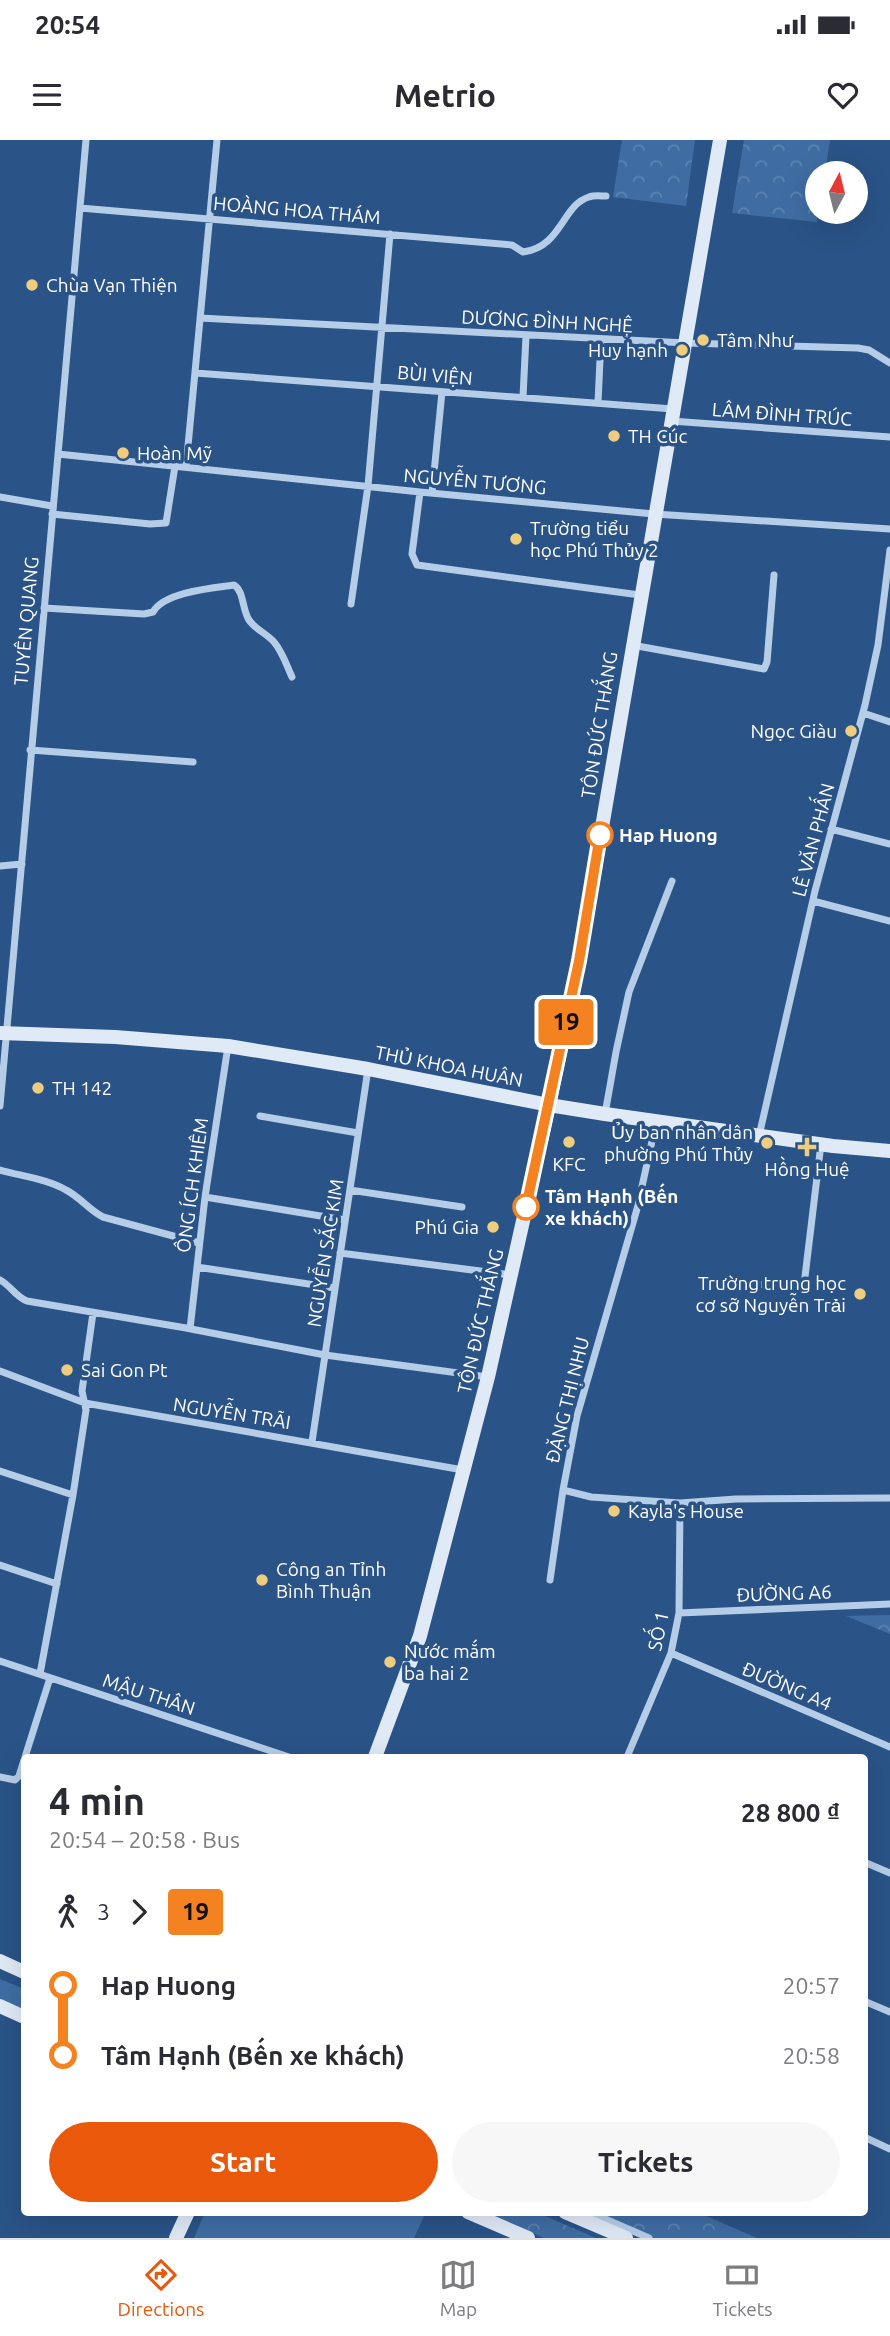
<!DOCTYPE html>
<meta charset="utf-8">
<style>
:root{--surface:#fff;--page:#f7f7f7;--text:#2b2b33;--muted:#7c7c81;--line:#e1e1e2;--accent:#ea580c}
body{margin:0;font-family:Ubuntu,sans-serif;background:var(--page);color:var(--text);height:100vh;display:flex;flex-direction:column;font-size:26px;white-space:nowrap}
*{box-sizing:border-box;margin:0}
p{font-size:23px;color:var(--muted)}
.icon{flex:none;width:38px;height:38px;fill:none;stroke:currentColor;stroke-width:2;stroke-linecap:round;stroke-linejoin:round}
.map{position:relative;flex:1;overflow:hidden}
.panel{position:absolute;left:21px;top:1614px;width:847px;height:462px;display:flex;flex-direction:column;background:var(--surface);border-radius:7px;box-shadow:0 7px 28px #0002}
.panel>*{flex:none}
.badge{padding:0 14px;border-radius:5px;font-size:24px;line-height:46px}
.needle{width:46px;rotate:7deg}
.buttons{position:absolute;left:805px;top:21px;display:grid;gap:14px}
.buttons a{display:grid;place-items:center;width:63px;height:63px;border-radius:50%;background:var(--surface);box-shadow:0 7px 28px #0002;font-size:35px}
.map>.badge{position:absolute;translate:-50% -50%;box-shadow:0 0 0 4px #fff}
.legs{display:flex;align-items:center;gap:10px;height:77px;padding:0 28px;font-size:23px}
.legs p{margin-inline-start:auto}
.headline{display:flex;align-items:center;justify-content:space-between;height:119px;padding:0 28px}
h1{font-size:38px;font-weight:600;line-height:52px}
.button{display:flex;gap:14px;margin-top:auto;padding:14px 28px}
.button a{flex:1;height:80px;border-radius:42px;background:var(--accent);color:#fff;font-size:28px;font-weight:600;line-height:80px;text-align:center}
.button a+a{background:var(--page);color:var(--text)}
ul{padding:0 28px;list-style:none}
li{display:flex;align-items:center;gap:24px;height:70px;font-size:26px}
li i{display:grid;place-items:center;width:10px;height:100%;margin:0 9px;background:currentColor}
li i::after{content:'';width:18px;height:18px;margin:-9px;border:5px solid;border-radius:50%;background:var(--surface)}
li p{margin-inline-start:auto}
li:first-child i{background:linear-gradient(#0000 50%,currentColor 0)}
li:last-child i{background:linear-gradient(currentColor 50%,#0000 0)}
.status{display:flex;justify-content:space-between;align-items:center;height:49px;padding:0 35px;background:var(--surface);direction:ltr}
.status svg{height:19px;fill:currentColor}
header{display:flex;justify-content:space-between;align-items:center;height:91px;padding:0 28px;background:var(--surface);font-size:32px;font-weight:600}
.tab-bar{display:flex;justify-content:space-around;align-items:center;height:98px;border-top:2px solid var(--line);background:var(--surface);font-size:19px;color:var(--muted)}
.tab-bar a{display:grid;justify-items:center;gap:4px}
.tab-bar .selected{color:var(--accent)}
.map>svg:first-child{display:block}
.park{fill:url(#park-crowns)}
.garden{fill:#3f6da3}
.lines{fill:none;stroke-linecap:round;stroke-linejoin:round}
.street{stroke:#b6cde8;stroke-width:7}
.secondary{stroke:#e0eaf7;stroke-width:14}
.line-1-casing{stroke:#fff;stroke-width:16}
.line-1{stroke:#f58220;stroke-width:10}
.poi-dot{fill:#eecd7e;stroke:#2a5387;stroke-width:2.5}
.stop-1-dot{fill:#fff;stroke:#f58220;stroke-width:3.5}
.labels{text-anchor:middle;stroke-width:7;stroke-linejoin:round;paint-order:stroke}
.street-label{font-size:19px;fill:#fff;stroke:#2a5387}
.poi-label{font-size:19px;fill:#fff;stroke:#2a5387;text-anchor:start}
.stop-label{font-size:19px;font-weight:bold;fill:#fff;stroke:#2a5387;text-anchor:start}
</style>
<div class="status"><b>20:54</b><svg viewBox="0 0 49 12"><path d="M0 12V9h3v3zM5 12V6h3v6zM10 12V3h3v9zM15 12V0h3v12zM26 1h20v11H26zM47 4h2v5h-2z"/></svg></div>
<header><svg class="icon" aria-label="menu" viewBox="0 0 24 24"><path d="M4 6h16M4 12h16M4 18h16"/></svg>Metrio<svg class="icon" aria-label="heart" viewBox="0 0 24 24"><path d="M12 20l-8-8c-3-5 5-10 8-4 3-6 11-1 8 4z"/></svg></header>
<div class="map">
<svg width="890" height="2098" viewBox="0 0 890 2098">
<defs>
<pattern id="park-crowns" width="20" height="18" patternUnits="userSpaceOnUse" patternTransform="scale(1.75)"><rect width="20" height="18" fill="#3f6da3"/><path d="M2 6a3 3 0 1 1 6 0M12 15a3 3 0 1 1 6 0" fill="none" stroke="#5c83b1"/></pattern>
</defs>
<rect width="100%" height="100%" fill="#2a5387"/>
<path class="park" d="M622 0H695L686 66 613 57Z
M744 0H830L825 33H817V82L732 73Z
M890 1475V1494L846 1476Z
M0 1839 24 1849V1870L0 1859Z
M486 2072H536L596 2098H544Z
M589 2072H697L757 2098H649Z"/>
<path class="garden" d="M205 2072H426L414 2098H194Z"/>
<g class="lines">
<path class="street" d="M80 68 512 105 523 112C562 107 562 65 589 57 594 55 601 56 606 56
M200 178 686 203 858 208 869 210 890 223
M195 233 673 269
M523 257 526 196
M598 262 601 199
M671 281 890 297
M58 314 420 352 654 374 890 389
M186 327 217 0
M420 352 412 414 417 425 640 455
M432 353 442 252
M0 357 52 366
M52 374 150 384 166 383 175 326
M351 464 368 346 390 94
M44 468 144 474 153 472C164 452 212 448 234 445 244 451 242 469 249 480 255 489 267 494 274 502 282 511 287 526 292 537
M632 505 764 529 767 522 774 435
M863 573 890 582
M30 610 193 622
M831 689 890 704
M0 726 22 724
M813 761 890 781
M0 966 86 0
M605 974 616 912 629 852 672 741
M260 976 358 993
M656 983 637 1069 577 1276 563 1350 591 1357 680 1363 736 1359 890 1358
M759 996 815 751 865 565 878 505 890 410
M0 1030C21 1036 47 1039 66 1050 80 1057 89 1070 103 1077L199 1103
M350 1050 462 1067
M205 1057 345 1080
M340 1113 511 1135
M197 1127 335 1148
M0 1140C11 1146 16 1157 27 1161L186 1188 325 1215 488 1237
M731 1144 804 1145 821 1004
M190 1189 205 1057 228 906
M0 1231 85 1263 463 1330
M312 1302 368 929
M0 1331 73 1355
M0 1425 57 1444
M550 1440 563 1350
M679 1473 890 1464
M671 1513 890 1607
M0 1521 289 1617
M40 1534 73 1355 86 1270 82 1251 93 1173
M25 1617 50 1538
M627 1617 671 1513 679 1473 680 1363
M0 1637 15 1640 19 1636 24 1620
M864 1722 890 1733
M864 1861 890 1872
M864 1997 890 2009
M589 2072 649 2098"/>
<path class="secondary" d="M0 893 115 897 228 906 368 929 549 965 605 974 833 1006 890 1011
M375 1617 420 1496 488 1237 549 965 579 821 720 0
M0 1821 24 1832
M0 1866 24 1877
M468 2072 528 2098
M565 2072 626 2098
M176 2098 188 2072"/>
</g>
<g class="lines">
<defs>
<path id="line-1" d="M526 1067 579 821 600 695"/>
</defs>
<use href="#line-1" class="line-1-casing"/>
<use href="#line-1" class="line-1"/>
</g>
<g class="poi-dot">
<circle cx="32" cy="145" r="7"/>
<circle cx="703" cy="200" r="7"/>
<circle cx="682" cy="210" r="7"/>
<circle cx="614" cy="296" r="7"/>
<circle cx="123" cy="313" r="7"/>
<circle cx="516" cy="399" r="7"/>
<circle cx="851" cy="591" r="7"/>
<circle cx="38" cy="948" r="7"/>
<circle cx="569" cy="1002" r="7"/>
<circle cx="767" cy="1003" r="7"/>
<path d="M803.5 996.5h7v7h7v7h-7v7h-7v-7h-7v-7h7z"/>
<circle cx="493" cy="1087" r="7"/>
<circle cx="860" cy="1154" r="7"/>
<circle cx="67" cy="1230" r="7"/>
<circle cx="614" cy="1371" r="7"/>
<circle cx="262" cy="1440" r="7"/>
<circle cx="390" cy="1522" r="7"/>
</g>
<g class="stop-1-dot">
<circle cx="600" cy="695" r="12"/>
<circle cx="526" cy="1067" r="12"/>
</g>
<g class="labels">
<g class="street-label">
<text transform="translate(297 70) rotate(5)" y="7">HOÀNG HOA THÁM</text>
<text transform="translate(547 181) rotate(3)" y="7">DƯƠNG ĐÌNH NGHỆ</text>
<text transform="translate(435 235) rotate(5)" y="7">BÙI VIỆN</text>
<text transform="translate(782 274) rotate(4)" y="7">LÂM ĐÌNH TRÚC</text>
<text transform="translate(475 341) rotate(5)" y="7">NGUYỄN TƯƠNG</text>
<text transform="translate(26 481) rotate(-85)" y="7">TUYÊN QUANG</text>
<text transform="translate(599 585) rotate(-81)" y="7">TÔN ĐỨC THẮNG</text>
<text transform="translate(813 700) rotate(-75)" y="7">LÊ VĂN PHẤN</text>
<text transform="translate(449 926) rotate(11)" y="7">THỦ KHOA HUÂN</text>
<text transform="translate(192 1045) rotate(-82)" y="7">ÔNG ÍCH KHIÊM</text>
<text transform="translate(325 1113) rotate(-81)" y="7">NGUYỄN SẮC KIM</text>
<text transform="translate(480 1181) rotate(-77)" y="7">TÔN ĐỨC THẮNG</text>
<text transform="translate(567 1260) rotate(-76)" y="7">ĐẶNG THỊ NHU</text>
<text transform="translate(232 1273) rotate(9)" y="7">NGUYỄN TRÃI</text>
<text transform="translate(784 1453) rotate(-2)" y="7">ĐƯỜNG A6</text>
<text transform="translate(658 1491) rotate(-78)" y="7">SỐ 1</text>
<text transform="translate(787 1546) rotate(23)" y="7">ĐƯỜNG A4</text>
<text transform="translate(149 1554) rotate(18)" y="7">MẬU THÂN</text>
</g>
<g class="poi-label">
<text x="46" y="152">Chùa Vạn Thiện</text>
<text x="717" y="207">Tâm Như</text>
<text x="668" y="217" text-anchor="end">Huy hạnh</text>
<text x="628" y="303">TH Cúc</text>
<text x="137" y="320">Hoàn Mỹ</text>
<text x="530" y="395">Trường tiểu<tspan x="530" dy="22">học Phú Thủy 2</tspan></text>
<text x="837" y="598" text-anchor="end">Ngọc Giàu</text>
<text x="52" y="955">TH 142</text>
<text x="753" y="999" text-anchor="end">Ủy ban nhân dân<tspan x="753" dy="22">phường Phú Thủy</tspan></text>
<text x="569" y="1031" text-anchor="middle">KFC</text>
<text x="807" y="1036" text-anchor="middle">Hồng Huệ</text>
<text x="479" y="1094" text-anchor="end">Phú Gia</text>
<text x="846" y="1150" text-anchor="end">Trường trung học<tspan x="846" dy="22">cơ sỡ Nguyễn Trải</tspan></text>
<text x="81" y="1237">Sai Gon Pt</text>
<text x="628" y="1378">Kayla's House</text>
<text x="276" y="1436">Công an Tỉnh<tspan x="276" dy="22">Bình Thuận</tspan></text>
<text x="404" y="1518">Nước mắm<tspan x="404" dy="22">ba hai 2</tspan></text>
</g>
<g class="stop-label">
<text x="619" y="702">Hap Huong</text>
<text x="545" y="1063">Tâm Hạnh (Bến<tspan x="545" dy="22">xe khách)</tspan></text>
</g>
</g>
</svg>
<div class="buttons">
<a><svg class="needle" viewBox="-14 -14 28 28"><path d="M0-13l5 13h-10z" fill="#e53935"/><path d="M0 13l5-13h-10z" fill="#7c7c81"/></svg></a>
</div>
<b class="badge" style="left:566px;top:882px;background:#f58220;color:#111">19</b>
<section class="panel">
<div class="headline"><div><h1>4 min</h1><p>20:54 – 20:58 · Bus</p></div><b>28 800 ₫</b></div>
<div class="legs"><svg class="icon" aria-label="walk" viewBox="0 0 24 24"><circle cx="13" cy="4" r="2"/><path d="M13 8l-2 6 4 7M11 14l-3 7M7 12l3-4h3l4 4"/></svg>3<svg class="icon" aria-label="forward" viewBox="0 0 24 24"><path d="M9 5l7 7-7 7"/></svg><b class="badge" style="background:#f58220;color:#111">19</b></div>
<ul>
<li><i style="color:#f58220"></i><b>Hap Huong</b><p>20:57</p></li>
<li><i style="color:#f58220"></i><b>Tâm Hạnh (Bến xe khách)</b><p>20:58</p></li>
</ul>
<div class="button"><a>Start</a><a>Tickets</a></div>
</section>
</div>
<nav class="tab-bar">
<a class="selected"><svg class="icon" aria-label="directions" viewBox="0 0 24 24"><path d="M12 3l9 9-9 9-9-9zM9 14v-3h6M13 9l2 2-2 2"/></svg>Directions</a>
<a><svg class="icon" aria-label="map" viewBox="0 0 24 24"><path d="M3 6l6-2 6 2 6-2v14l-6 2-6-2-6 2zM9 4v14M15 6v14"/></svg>Map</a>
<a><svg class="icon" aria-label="tickets" viewBox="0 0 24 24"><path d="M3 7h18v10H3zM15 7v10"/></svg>Tickets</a>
</nav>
